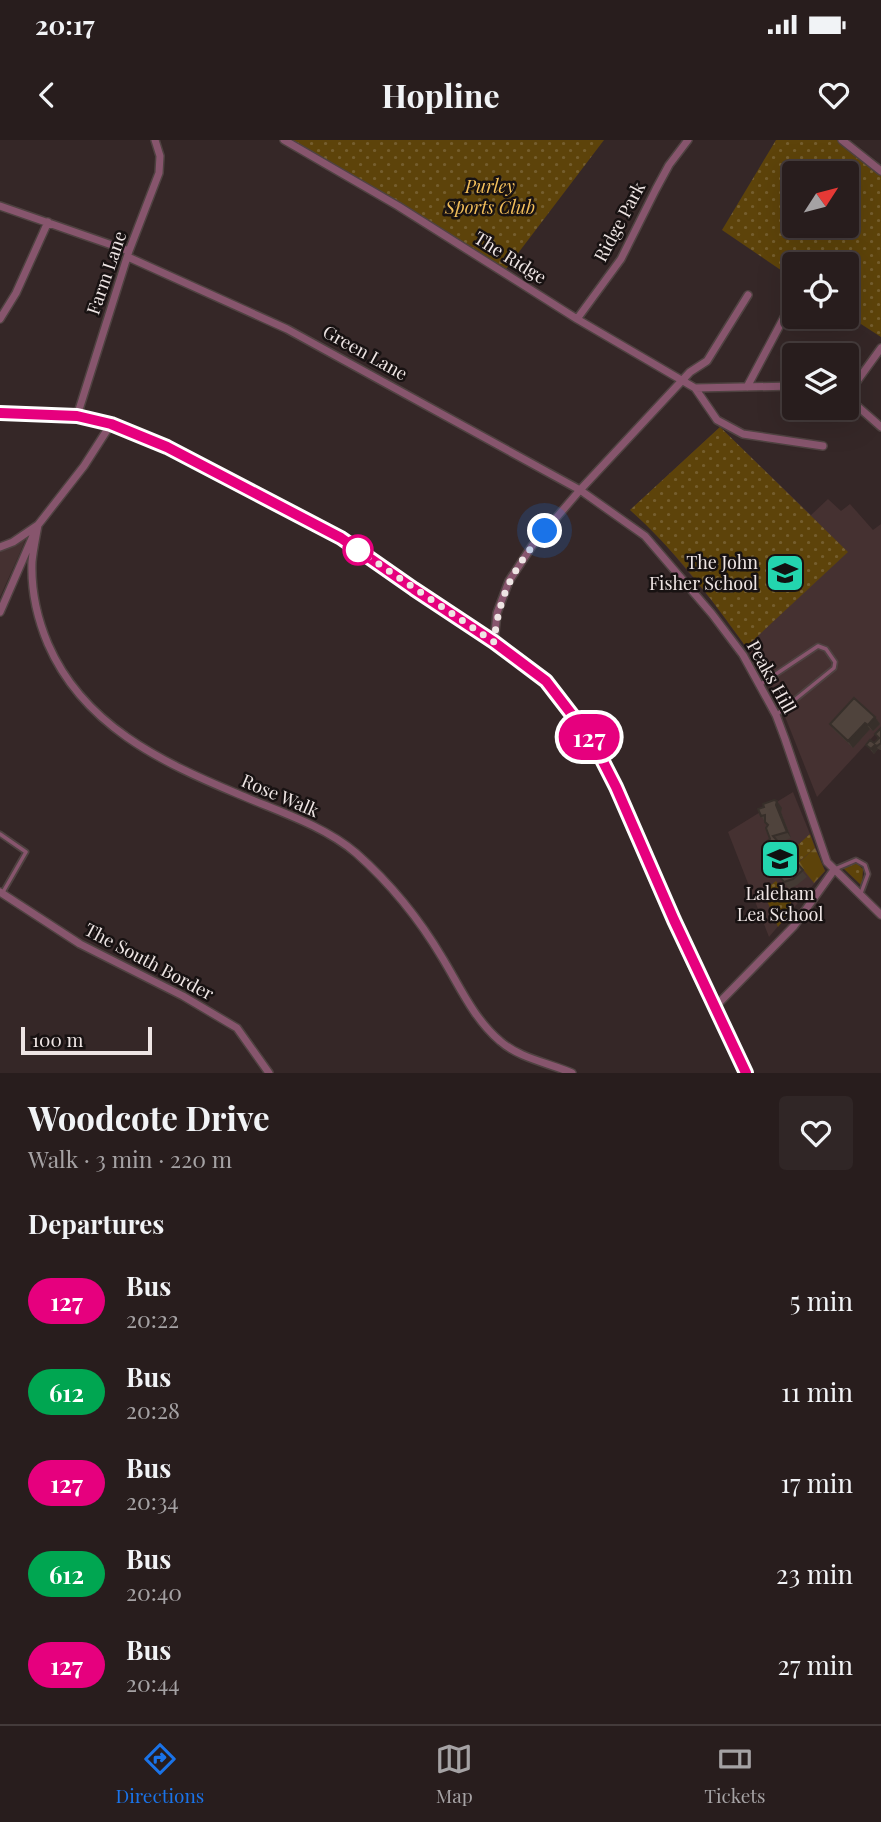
<!DOCTYPE html>
<meta charset="utf-8">
<style>
:root{--surface:#281d1d;--page:#302626;--text:#f1f3f6;--muted:#a5a2a4;--line:#443b3b;--accent:#1a73e8}
body{margin:0;font-family:"Playfair Display",serif;background:var(--page);color:var(--text);height:100vh;display:flex;flex-direction:column;font-size:26px;white-space:nowrap}
*{box-sizing:border-box;margin:0}
p{font-size:23px;color:var(--muted)}
.icon{flex:none;width:38px;height:38px;fill:none;stroke:currentColor;stroke-width:2;stroke-linecap:round;stroke-linejoin:round}
.map{position:relative;height:933px;overflow:hidden}
.side{display:flex;flex-direction:column;background:var(--surface);flex:1}
.side>*{flex:none}
.badge{padding:0 14px;border-radius:23px;font-size:24px;line-height:46px}
.needle{width:46px;rotate:54deg}
.controls{position:absolute;left:782px;top:21px;display:grid;gap:14px}
.controls a{display:grid;place-items:center;width:77px;height:77px;border-radius:7px;background:var(--surface);box-shadow:0 7px 28px #0002,0 0 0 2px var(--line);font-size:35px}
.scale{position:absolute;left:21px;bottom:18px;width:131px;box-sizing:border-box;padding-left:7px;border:4px solid #eee5e4;border-top:0;font-size:19px;line-height:24px;white-space:nowrap;color:#eee5e4;-webkit-text-stroke:5px #181212;paint-order:stroke}
.you{position:absolute;width:35px;height:35px;margin:-18px;border:5px solid #fff;border-radius:50%;background:#1a73e8;box-shadow:0 0 0 10px #1a73e833}
.map>.badge{position:absolute;translate:-50% -50%;box-shadow:0 0 0 4px #fff}
h2{padding:0 28px;font-size:26px;line-height:63px}
.round{display:grid;place-items:center;flex:none;width:74px;height:74px;border-radius:7px;background:var(--page)}
.overview{display:flex;align-items:center;justify-content:space-between;height:119px;padding:0 28px}
h1{font-size:33px;font-weight:700;line-height:52px}
ul{padding:0;list-style:none}
li{display:flex;align-items:center;gap:21px;height:91px;padding:0 28px}
li div{flex:1}
li b{display:block;font-size:26px}
li em{font-style:normal}
li .badge{min-width:77px;font-weight:700;text-align:center}
.status{display:flex;justify-content:space-between;align-items:center;height:49px;padding:0 35px;background:var(--surface);direction:ltr}
.status svg{height:19px;fill:currentColor}
header{display:flex;justify-content:space-between;align-items:center;height:91px;padding:0 28px;background:var(--surface);font-size:32px;font-weight:700}
.dock{display:flex;justify-content:space-around;align-items:center;height:98px;border-top:2px solid var(--line);background:var(--surface);font-size:19px;color:var(--muted)}
.dock a{display:grid;justify-items:center;gap:4px}
.dock .current{color:var(--accent)}
.map>svg:first-child{display:block}
.built{fill:#453131}
.grass{fill:url(#grass-dots);fill-rule:evenodd}
.forest{fill:url(#forest-firs)}
.lines{fill:none;stroke-linecap:round;stroke-linejoin:round}
.service-casing{stroke:#4f4241;stroke-width:7}
.minor-casing{stroke:#4f4241;stroke-width:10}
.primary-casing{stroke:#4f4241;stroke-width:14}
.service{stroke:#87556d;stroke-width:3.5}
.minor{stroke:#87556d;stroke-width:7}
.primary{stroke:#e17cae;stroke-width:10}
.wall{fill:#443a34}
.shaded-wall{fill:#372f2a}
.building{fill:#4f433c;stroke:#372f2a;stroke-width:2}
.line-casing{stroke:#fff;stroke-width:16}
.line{stroke:#e6007e;stroke-width:10}
.walk{stroke:#eee5e4;stroke-width:7;stroke-dasharray:0 12.6}
.stop-dot{fill:#fff;stroke:#e6007e;stroke-width:3.5}
.labels{text-anchor:middle;stroke-width:5;stroke-linejoin:round;paint-order:stroke}
.park-label{font-size:18px;font-style:italic;fill:#f3bf5b;stroke:#181212}
.street-label{font-size:18px;fill:#eee5e4;stroke:#181212}
.poi-label{font-size:18px;fill:#eee5e4;stroke:#181212;text-anchor:end}
</style>
<div class="status"><b>20:17</b><svg viewBox="0 0 49 12"><path d="M0 12V9h3v3zM5 12V6h3v6zM10 12V3h3v9zM15 12V0h3v12zM26 1h20v11H26zM47 4h2v5h-2z"/></svg></div>
<header><svg class="icon" aria-label="back" viewBox="0 0 24 24"><path d="M15 5l-7 7 7 7"/></svg>Hopline<svg class="icon" aria-label="heart" viewBox="0 0 24 24"><path d="M12 20l-8-8c-3-5 5-10 8-4 3-6 11-1 8 4z"/></svg></header>
<div class="map">
<svg width="881" height="933" viewBox="0 0 881 933">
<defs>
<pattern id="grass-dots" width="8" height="8" patternUnits="userSpaceOnUse" patternTransform="scale(1.75)"><rect width="8" height="8" fill="#5d430a"/><path d="M2 2h.1M6 6h.1" fill="none" stroke="#755e2e" stroke-width="1.8" stroke-linecap="round"/></pattern>
<pattern id="forest-firs" width="22" height="20" patternUnits="userSpaceOnUse" patternTransform="scale(1.75)"><rect width="22" height="20" fill="#5d430a"/><path d="M5 1l3.5 6h-7zM16 11l3.5 6h-7z" fill="#755e2e"/></pattern>
</defs>
<rect width="100%" height="100%" fill="#352727"/>
<path class="built" d="M720 287 811 375 828 359 841 371 850 364 873 390 881 384V588L817 657 784 574 755 520 722 473 656 393 630 370Z
M28 393 19 415 0 457V402Z
M793 652 825 731 769 797 728 692Z"/>
<path class="grass" d="M284 0H604L503 133Z
M776 0H842L881 31V197L847 175V124H794V139L722 90ZM794 33H847V86H794Z
M720 287 848 412 746 507C711 458 674 409 630 370Z
M810 694 815 708 796 724 789 716 790 712Z
M855 722 863 729 862 746 843 728Z
M776 741 785 754 787 753 793 768 778 787 763 751Z"/>
<path class="forest" d="M815 708 825 731 814 743 798 723Z"/>
<g class="lines">
<defs>
<path id="service" d="M761 544 818 506 826 509 835 522 834 528 776 575
M0 694 26 712 3 752
M835 729 856 720 865 725 868 734 861 753"/>
<path id="minor" d="M284 0 398 66 577 179 695 248 794 246
M842 0 881 31
M0 66 129 111
M128 117 287 189 580 350 645 396 712 474 743 515 776 575 785 599 827 722 881 775
M0 179 16 153 48 82
M577 179 621 119 656 49 669 25 688 0
M747 247 789 168
M695 248 717 280 743 294 823 306
M847 255 881 208
M847 257 881 287
M77 276 129 111 159 33 160 16 155 0
M38 385C36 397 33 410 32 422 31 450 37 478 48 504 83 585 161 622 238 654 277 671 323 685 356 713 390 743 420 780 443 819 460 847 474 879 500 901 519 918 549 923 572 933
M0 407 13 402 38 385 84 326 111 284
M0 472 33 396
M494 502 497 473 509 441 532 406 580 350 690 232 707 221 748 155
M0 752 80 804 183 856 237 888 269 933
M714 868 794 786 834 730"/>
<path id="primary" d="M0 273 77 276 111 284 167 307 341 398 414 449 494 502 546 541 593 602 616 647 673 781 746 933"/>
</defs>
<use href="#service" class="service-casing"/>
<use href="#minor" class="minor-casing"/>
<use href="#primary" class="primary-casing"/>
<use href="#service" class="service"/>
<use href="#minor" class="minor"/>
<use href="#primary" class="primary"/>
</g>
<path class="wall" d="M875 577 880 584 873 591 870 589 853 608 834 590 830 584Z
M881 588V610H880L878 609 874 614 866 605 874 603 878 598 875 594Z
M764 667 782 668 781 672 791 698 779 703 807 737 797 745 789 749 776 732 779 730 775 724 779 721 765 703 770 699 768 686 761 676Z"/>
<path class="shaded-wall" d="M875 577 880 584 873 591 868 585Z
M865 583 870 589 853 608 848 601Z
M875 605 878 609 874 614 871 609Z
M777 661 782 668 781 672 791 698 787 692 776 665Z"/>
<path class="building" d="M854 558 875 577 868 585 865 583 848 601 830 584Z
M881 588V603L877 606 875 605 871 609 866 605 870 600 874 603 879 598 875 594Z
M774 660 777 661 776 665 787 692 773 696 803 730 793 739 784 742 776 732 780 729 775 724 779 720 765 703 770 699 766 688 768 685 765 682V675L761 676 758 669 764 667 763 664Z"/>
<g class="lines">
<defs>
<path id="line" d="M0 273 77 276 111 284 167 307 341 398 414 449 494 502 546 541 593 602 616 647 674 780 746 933"/>
</defs>
<use href="#line" class="line-casing"/>
<use href="#line" class="line"/>
<path class="walk" d="M358 410 494 502C499 454 514 427 545 391"/>
</g>
<defs>
<symbol id="school-square" viewBox="-11 -11 22 22"><rect x="-9" y="-9" width="18" height="18" rx="4" fill="#23d5af" stroke="#181212"/><path d="M0-5L7-2L0 1L-7-2ZM-4 1L0 2.5L4 1V4Q0 6-4 4Z" fill="#111"/></symbol>
</defs>
<g fill-rule="evenodd">
<use href="#school-square" x="763" y="411" width="44" height="44"/>
<use href="#school-square" x="758" y="697" width="44" height="44"/>
</g>
<circle class="stop-dot" cx="358" cy="410" r="14"/>
<g class="labels">
<g class="park-label">
<text x="490" y="53">Purley<tspan x="490" dy="21">Sports Club</tspan></text>
</g>
<g class="street-label">
<text transform="translate(620 82) rotate(-62)" y="6">Ridge Park</text>
<text transform="translate(510 118) rotate(32)" y="6">The Ridge</text>
<text transform="translate(107 133) rotate(-71)" y="6">Farm Lane</text>
<text transform="translate(365 213) rotate(29)" y="6">Green Lane</text>
<text transform="translate(771 537) rotate(61)" y="6">Peaks Hill</text>
<text transform="translate(280 656) rotate(23)" y="6">Rose Walk</text>
<text transform="translate(149 822) rotate(28)" y="6">The South Border</text>
</g>
<g class="poi-label">
<text x="758" y="429">The John<tspan x="758" dy="21">Fisher School</tspan></text>
<text x="780" y="760" text-anchor="middle">Laleham<tspan x="780" dy="21">Lea School</tspan></text>
</g>
</g>
</svg>
<div class="controls">
<a><svg class="needle" viewBox="-14 -14 28 28"><path d="M0-13l5 13h-10z" fill="#e53935"/><path d="M0 13l5-13h-10z" fill="#a5a2a4"/></svg></a>
<a><svg class="icon" aria-label="locate" viewBox="0 0 24 24"><circle cx="12" cy="12" r="6"/><path d="M12 2v4M12 18v4M2 12h4M18 12h4"/></svg></a>
<a><svg class="icon" aria-label="layers" viewBox="0 0 24 24"><path d="M12 4l9 5-9 5-9-5zM3 14l9 5 9-5"/></svg></a>
</div>
<div class="scale">100 m</div>
<div class="you" style="left:545px;top:391px"></div>
<b class="badge" style="left:589px;top:597px;background:#e6007e;color:#fff">127</b>
</div>
<section class="side">
<div class="overview"><div><h1>Woodcote Drive</h1><p>Walk · 3 min · 220 m</p></div><a class="round"><svg class="icon" aria-label="heart" viewBox="0 0 24 24"><path d="M12 20l-8-8c-3-5 5-10 8-4 3-6 11-1 8 4z"/></svg></a></div>
<h2>Departures</h2>
<ul>
<li><span class="badge" style="background:#e6007e;color:#fff">127</span><div><b>Bus</b><p>20:22</p></div><em>5 min</em></li>
<li><span class="badge" style="background:#00a651;color:#fff">612</span><div><b>Bus</b><p>20:28</p></div><em>11 min</em></li>
<li><span class="badge" style="background:#e6007e;color:#fff">127</span><div><b>Bus</b><p>20:34</p></div><em>17 min</em></li>
<li><span class="badge" style="background:#00a651;color:#fff">612</span><div><b>Bus</b><p>20:40</p></div><em>23 min</em></li>
<li><span class="badge" style="background:#e6007e;color:#fff">127</span><div><b>Bus</b><p>20:44</p></div><em>27 min</em></li>
</ul>
</section>
<nav class="dock">
<a class="current"><svg class="icon" aria-label="directions" viewBox="0 0 24 24"><path d="M12 3l9 9-9 9-9-9zM9 14v-3h6M13 9l2 2-2 2"/></svg>Directions</a>
<a><svg class="icon" aria-label="map" viewBox="0 0 24 24"><path d="M3 6l6-2 6 2 6-2v14l-6 2-6-2-6 2zM9 4v14M15 6v14"/></svg>Map</a>
<a><svg class="icon" aria-label="tickets" viewBox="0 0 24 24"><path d="M3 7h18v10H3zM15 7v10"/></svg>Tickets</a>
</nav>
